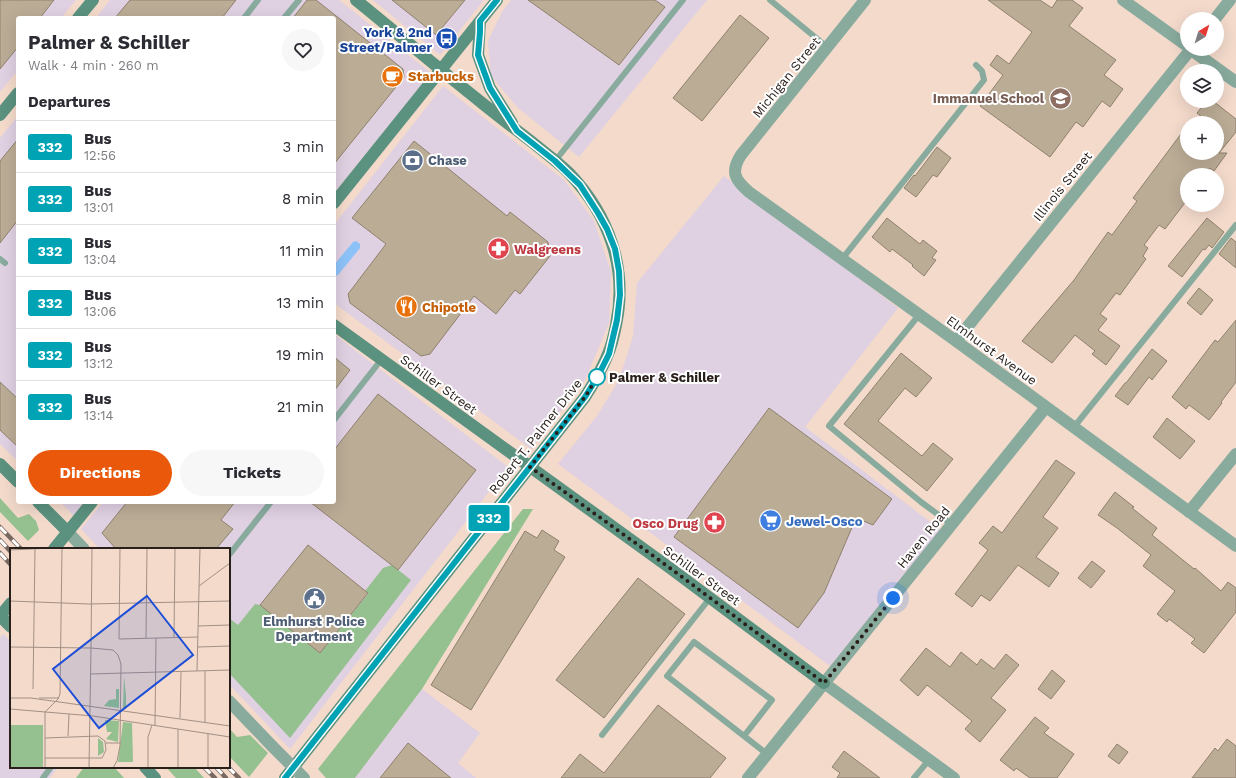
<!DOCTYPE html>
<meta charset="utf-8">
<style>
:root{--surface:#fff;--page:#f7f7f7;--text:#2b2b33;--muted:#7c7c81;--line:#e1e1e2;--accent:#ea580c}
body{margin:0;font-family:"Work Sans",sans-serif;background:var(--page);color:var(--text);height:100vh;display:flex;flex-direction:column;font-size:15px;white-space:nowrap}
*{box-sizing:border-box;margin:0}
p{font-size:13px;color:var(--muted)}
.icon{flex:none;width:22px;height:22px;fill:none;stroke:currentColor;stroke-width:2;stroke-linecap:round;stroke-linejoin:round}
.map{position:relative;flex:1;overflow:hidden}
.sheet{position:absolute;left:16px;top:16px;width:320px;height:488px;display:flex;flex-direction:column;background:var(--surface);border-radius:4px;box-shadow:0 4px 16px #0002}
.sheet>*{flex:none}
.badge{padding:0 8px;border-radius:3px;font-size:14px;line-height:26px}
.needle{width:26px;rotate:38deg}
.buttons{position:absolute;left:1180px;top:12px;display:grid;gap:8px}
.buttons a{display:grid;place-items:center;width:44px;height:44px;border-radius:50%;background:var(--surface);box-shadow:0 4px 16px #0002;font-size:20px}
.you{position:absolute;width:20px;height:20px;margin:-10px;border:3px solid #fff;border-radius:50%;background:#1a73e8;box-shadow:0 0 0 6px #1a73e833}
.map>.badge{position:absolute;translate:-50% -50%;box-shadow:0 0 0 2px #fff}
h2{padding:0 12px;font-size:15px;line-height:36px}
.round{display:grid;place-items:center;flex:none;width:42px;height:42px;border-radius:21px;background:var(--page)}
.head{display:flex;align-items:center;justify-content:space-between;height:68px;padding:0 12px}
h1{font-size:19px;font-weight:700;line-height:30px}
.action{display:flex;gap:8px;margin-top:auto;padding:8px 12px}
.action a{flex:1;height:46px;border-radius:24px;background:var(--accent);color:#fff;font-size:16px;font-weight:700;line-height:46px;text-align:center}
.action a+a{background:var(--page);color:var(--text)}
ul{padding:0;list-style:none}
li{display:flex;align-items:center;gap:12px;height:52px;padding:0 12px;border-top:1px solid var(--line)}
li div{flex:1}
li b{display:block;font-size:15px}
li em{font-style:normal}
li .badge{min-width:44px;font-weight:700;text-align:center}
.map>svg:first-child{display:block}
.commercial{fill:#dfd0e2}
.green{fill:#95c090}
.water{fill:#8dc2f8}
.building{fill:#bbac96;stroke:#90816d}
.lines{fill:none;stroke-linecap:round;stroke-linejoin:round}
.lane{stroke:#88ab9e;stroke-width:6}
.street{stroke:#88ab9e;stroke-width:12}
.secondary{stroke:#5b917f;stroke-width:12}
.rail-casing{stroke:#78685f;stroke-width:4.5}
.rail{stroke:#fff;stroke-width:3;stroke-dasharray:9;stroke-linecap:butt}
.street-bridge{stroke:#88ab9e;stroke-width:12}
.line-casing{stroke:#fff;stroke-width:9}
.line{stroke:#00a3b4;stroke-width:6}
.walk{stroke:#2a201b;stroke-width:4;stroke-dasharray:0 7.2}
.stop-dot{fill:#fff;stroke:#00a3b4;stroke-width:2}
.labels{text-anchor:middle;stroke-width:4;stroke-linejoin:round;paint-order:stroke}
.transit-label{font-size:13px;font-weight:bold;fill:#164399;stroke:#fff;text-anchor:end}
.food-label{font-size:13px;font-weight:bold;fill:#c56008;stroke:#fff;text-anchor:start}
.street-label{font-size:13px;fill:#2a201b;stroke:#fff}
.education-label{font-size:13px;font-weight:bold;fill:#785e54;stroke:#fff;text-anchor:end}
.service-label{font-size:13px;font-weight:bold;fill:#4e5e75;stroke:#fff;text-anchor:start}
.health-label{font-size:13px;font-weight:bold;fill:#be3a42;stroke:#fff;text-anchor:start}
.stop-label{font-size:13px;font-weight:bold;fill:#2a201b;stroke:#fff;text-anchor:start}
.shop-label{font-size:13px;font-weight:bold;fill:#366cbe;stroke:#fff;text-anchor:start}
.inset-road{fill:none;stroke:#a39085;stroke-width:1}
.view{fill:#1d4ed8;fill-opacity:0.15;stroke:#1d4ed8;stroke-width:2}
.inset-edge{fill:none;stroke:#2a201b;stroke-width:2}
</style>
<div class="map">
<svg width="1236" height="778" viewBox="0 0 1236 778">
<rect width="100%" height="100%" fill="#f3dacb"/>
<path class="commercial" d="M0 0H76L61 18H18V70L0 92Z
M110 0H339L431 73 334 193V18H96Z
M373 0H484L440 55Z
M511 0H707L579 157 518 108 491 76 488 41 502 12Z
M443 86 564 180 594 221 611 272 609 323 585 380 531 449 334 303V225Z
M18 116V461L0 444V138Z
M724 176 898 308 805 427 941 530 830 666 558 464 597 416 619 380 633 336 637 283Z
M334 334 508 467 290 749 229 684V549H100L81 529 103 502H334Z
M60 502H84L74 516Z
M3 634 11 642V767H58L50 778H0V638Z
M422 689 480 733 458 763 476 778H355Z"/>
<path class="green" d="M0 498 18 518 29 514 36 521 39 530 28 541 0 512Z
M523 509H533L422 689 355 778H326L318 769Z
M392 565 411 580 290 738 229 673V618L238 625 255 604 260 605 320 653 368 594 365 591 383 568Z
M229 728 237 737 250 735 268 753 249 777 229 756Z
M84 767H114L124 778H76Z
M166 767H194L204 778H176Z"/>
<path class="water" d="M356 241 360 244V248L338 275 334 276V265L353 242Z"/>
<path class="building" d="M0 0H54L40 18H18V47L0 69Z
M130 0H236L222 18H115Z
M307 0H316L403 69 404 77 334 164V18H293Z
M392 0H465L436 35Z
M528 0H655L665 7 619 65Z
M988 0H1040L1052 8 1057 0H1072L1083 8 1069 26 1116 60 1104 75 1123 89 1110 107 1102 101 1083 127 1076 122 1050 157 980 106 1003 75 990 65 997 55 1009 64 1032 32Z
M740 15 769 38 702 121 673 98Z
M1207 101H1213L1236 119V132L1219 153H1227L1214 171 1210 168 1204 175H1187V200L1165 229 1159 225 1144 245 1148 248 1143 256 1146 259 1120 295 1116 293 1100 314 1107 319 1098 330 1120 346 1106 365 1092 354 1095 351 1075 335 1052 363 1022 341 1074 280 1108 232 1112 235 1137 201 1133 198 1187 126V153H1217V123H1209L1197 113Z
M18 139V220L0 243V161Z
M414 141 507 216 510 212 548 242 550 256 520 294 515 290 496 314 474 296 430 354 421 356 350 303 348 294 386 244 352 218Z
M937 147 951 158 937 177 933 175 916 197 904 188 914 175 915 176Z
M887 218 920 244 923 240 937 251 932 258 936 260 924 276 912 266 913 265 892 249 890 252 872 237Z
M1207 218 1224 232 1212 248 1209 245 1205 250 1203 249 1182 277 1168 266Z
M1231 238 1236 242V268L1219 254Z
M1199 288 1213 300 1201 315 1187 303Z
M1236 320V382L1221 402 1222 403 1209 420 1189 405 1186 409 1172 397 1215 340 1218 342Z
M1152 349 1167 361 1152 380 1149 377 1128 405 1115 396 1125 383H1126Z
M901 353 932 378 916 397 905 388 878 421 922 456 933 443 953 459 927 491 844 424Z
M334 357 350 370 334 391Z
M0 382 18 399V447L0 430Z
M378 394 476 470 398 570 310 502H334V450Z
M769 408 892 499 873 525 856 518 824 593 798 628 674 537Z
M1167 418 1195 441 1180 459 1153 437Z
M1056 460 1075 473 1043 517 1058 528 1036 557 1059 573 1049 587 1018 565 990 601 981 595 972 607 955 594 988 550 979 543 993 526 1002 533Z
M1115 492 1134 507 1132 508 1157 528 1152 535 1194 569 1195 568 1221 591 1228 582 1236 588V612L1204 653 1191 643 1195 639 1169 619 1167 622 1157 614 1175 591 1143 566 1151 555 1117 528 1098 515Z
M127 502H235L221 520 233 529 216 549H116L102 533Z
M542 530 559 541 554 550 565 557 471 710 431 685 525 531 537 538Z
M308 545 368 593 320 653 260 605Z
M1092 561 1105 571 1091 588 1078 578Z
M638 578 685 614 604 718 556 680Z
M926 648 950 667 961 652 977 665 981 659 994 669 1006 654 1019 665 991 698 1006 710 980 742 965 729 972 721 927 685 918 696 900 680Z
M1052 670 1065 681 1051 699 1038 689Z
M658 705 726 758 710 778H561L580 754 604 773Z
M1035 717 1049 728 1044 733 1074 754 1057 778H1030L1016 768 1014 771 1000 760Z
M1227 739 1236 746V778H1192L1215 748 1218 751Z
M408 743 451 778H380Z
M1117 744 1128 752 1119 764 1108 756Z
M844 751 880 778H837L840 773 832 767Z"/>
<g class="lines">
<path class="lane" d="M770 0 827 47
M244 18 258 0
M284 18 299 0
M555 161 683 0
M0 259 5 263
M842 259 984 80 982 71 976 65
M919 315 829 426 921 502 951 524
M334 420 381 360
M1074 427 1236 225
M229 555 271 502
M602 735 710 598
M744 736 772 700 694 642 667 676 767 754
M43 778 51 767
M914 778 929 760"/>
<path class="street" d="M865 0 741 155C730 172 735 180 749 192L956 341 1236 546
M1123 0 1187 46
M1215 19 1230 0
M1190 49 1236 82
M956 341 1191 49
M1189 512 1236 454
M68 532 84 549
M824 683 954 778
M229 701 272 746
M748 778 1046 407"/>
<path class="secondary" d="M78 18 93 0
M480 21 478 55 490 88 512 123
M0 115 18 93
M334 203 497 0
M334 325 670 568 824 683
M0 464 18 482
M38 502 68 532
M54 549 92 502
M0 616 11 603
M0 616 11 627
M145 767 155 778
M285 778 585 397C594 383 602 369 608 354 612 345 614 335 616 325 628 268 609 215 569 173 558 162 544 152 532 142 515 129 498 116 482 103 439 69 398 34 356 0"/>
<defs>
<path id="rail" d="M0 527 21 549
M0 540 11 552
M0 553 11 565
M204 767 215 778
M216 767 226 778
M228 767 239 778"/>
</defs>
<use href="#rail" class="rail-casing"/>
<use href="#rail" class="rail"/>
<path class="street-bridge" d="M272 746 304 778"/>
</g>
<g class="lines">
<defs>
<path id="line" d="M285 778 585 397 598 376 609 354 617 320 620 295 619 271 615 249 607 229 598 213 580 185 555 161 517 131 490 88 478 55 480 32V21L497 0"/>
</defs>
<use href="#line" class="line-casing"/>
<use href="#line" class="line"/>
<path class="walk" d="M597 377 598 376 585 397 530 467 670 568 824 683 893 598"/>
</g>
<defs>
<symbol id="bus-disc" viewBox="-11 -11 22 22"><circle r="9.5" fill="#1a4fb4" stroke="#fff"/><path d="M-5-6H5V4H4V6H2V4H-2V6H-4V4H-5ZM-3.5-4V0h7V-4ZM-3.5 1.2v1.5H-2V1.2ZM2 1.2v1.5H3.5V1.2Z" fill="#fff"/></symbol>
<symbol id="cafe-disc" viewBox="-11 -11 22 22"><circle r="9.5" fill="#e8710a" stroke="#fff"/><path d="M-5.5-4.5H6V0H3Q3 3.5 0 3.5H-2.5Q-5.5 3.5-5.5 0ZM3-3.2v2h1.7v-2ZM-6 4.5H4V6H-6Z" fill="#fff"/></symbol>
<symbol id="school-disc" viewBox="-11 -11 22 22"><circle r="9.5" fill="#8d6e63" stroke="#fff"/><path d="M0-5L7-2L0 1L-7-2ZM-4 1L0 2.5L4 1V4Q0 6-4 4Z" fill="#fff"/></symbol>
<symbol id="bank-disc" viewBox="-11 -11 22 22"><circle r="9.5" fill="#5c6f8a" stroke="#fff"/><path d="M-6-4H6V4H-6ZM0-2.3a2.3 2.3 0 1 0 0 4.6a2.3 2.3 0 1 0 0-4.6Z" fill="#fff"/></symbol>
<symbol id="pharmacy-disc" viewBox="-11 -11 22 22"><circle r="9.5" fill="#e0444e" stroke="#fff"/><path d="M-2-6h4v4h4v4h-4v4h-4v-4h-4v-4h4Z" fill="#fff"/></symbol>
<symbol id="restaurant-disc" viewBox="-11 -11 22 22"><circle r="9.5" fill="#e8710a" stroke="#fff"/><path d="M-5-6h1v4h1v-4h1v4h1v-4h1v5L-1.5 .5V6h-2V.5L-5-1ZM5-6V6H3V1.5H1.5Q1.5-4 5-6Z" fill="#fff"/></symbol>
<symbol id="supermarket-disc" viewBox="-11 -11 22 22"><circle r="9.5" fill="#3f7fe0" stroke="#fff"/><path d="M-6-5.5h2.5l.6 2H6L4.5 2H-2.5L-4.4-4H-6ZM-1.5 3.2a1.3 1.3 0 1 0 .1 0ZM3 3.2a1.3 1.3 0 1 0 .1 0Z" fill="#fff"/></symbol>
<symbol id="civic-disc" viewBox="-11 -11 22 22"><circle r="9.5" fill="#5c6f8a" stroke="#fff"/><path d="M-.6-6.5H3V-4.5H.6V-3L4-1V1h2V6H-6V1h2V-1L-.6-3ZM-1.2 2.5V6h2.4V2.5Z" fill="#fff"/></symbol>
</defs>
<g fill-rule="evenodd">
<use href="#bus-disc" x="434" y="26" width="25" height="25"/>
<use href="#cafe-disc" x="380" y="64" width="25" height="25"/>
<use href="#school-disc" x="1048" y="86" width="25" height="25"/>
<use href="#bank-disc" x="400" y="148" width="25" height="25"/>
<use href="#pharmacy-disc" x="486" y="236" width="25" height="25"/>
<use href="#restaurant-disc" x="394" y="294" width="25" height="25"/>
<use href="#supermarket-disc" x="758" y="508" width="25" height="25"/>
<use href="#pharmacy-disc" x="702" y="510" width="25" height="25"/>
<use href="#civic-disc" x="302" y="586" width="25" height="25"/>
</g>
<circle class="stop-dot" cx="597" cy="377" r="8"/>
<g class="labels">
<g class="transit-label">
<text x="432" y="37">York &amp; 2nd<tspan x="432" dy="15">Street/Palmer</tspan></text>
</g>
<g class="food-label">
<text x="408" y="81">Starbucks</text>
<text x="422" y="312">Chipotle</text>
</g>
<g class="street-label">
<text transform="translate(786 77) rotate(-51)" y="5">Michigan Street</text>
<text transform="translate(1062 186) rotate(-51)" y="5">Illinois Street</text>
<text transform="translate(992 350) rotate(36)" y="5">Elmhurst Avenue</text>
<text transform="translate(439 384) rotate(36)" y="5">Schiller Street</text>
<text transform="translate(535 436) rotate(-52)" y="5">Robert T. Palmer Drive</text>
<text transform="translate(923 537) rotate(-51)" y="5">Haven Road</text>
<text transform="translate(702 575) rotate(36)" y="5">Schiller Street</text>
</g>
<g class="education-label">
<text x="1044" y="103">Immanuel School</text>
</g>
<g class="service-label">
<text x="428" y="165">Chase</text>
<text x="314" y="626" text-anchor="middle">Elmhurst Police<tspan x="314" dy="15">Department</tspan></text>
</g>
<g class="health-label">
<text x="514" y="254">Walgreens</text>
<text x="698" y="528" text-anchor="end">Osco Drug</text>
</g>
<g class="stop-label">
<text x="609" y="382">Palmer &amp; Schiller</text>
</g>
<g class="shop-label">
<text x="786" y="526">Jewel-Osco</text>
</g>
</g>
<g transform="translate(10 548)">
<rect width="220" height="220" fill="#f3dacb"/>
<path d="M114 128 116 148V161H113ZM106 141H109V160L94 158 99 152 106 151ZM95 172 109 173 108 194 96 191 102 184H97ZM113 174 122 175 123 214H108ZM0 177H33V220H0ZM88 190 93 194 94 204 88 208Z" fill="#95c090"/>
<path class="inset-road" d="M82 0 81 100 103 102 108 107 111 116 110 198 107 213 103 220M110 0 109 91 188 89M0 2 43 0M189 38 220 15M0 53 79 56 220 53M188 78 220 77M164 89 165 0M136 90 137 0M0 99 81 100 79 220M188 99 220 98M187 123 190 0M80 126 220 122M23 141 25 0M0 150H21M21 150 220 178M29 150H49M0 161 83 168 220 189M170 170 171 124M195 174V123M145 177 146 90M198 185V220M58 188 59 166M96 195H111M35 210H92L96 202 95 193 88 188 35 190M35 220V164L48 151 50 146 52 0M138 220V189L142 177M168 220V181"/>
<path class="view" d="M137 48 183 107 89 180 43 121Z"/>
<rect width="220" height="220" class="inset-edge"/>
</g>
</svg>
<div class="buttons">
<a><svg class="needle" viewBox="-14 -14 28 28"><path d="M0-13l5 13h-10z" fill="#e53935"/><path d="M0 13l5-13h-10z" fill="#7c7c81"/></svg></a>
<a><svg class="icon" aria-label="layers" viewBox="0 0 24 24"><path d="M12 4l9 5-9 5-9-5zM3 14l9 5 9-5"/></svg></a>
<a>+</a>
<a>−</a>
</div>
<div class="you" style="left:893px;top:598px"></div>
<b class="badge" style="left:489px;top:518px;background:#00a3b4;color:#fff">332</b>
<section class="sheet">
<div class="head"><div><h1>Palmer &amp; Schiller</h1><p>Walk · 4 min · 260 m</p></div><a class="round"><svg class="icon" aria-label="heart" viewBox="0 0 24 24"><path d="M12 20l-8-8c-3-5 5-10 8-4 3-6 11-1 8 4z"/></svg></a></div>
<h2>Departures</h2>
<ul>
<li><span class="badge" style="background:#00a3b4;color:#fff">332</span><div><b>Bus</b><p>12:56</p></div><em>3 min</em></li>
<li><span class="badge" style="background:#00a3b4;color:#fff">332</span><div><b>Bus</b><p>13:01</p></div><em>8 min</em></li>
<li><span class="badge" style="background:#00a3b4;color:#fff">332</span><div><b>Bus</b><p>13:04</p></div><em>11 min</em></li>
<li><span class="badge" style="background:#00a3b4;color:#fff">332</span><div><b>Bus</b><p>13:06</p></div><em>13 min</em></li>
<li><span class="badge" style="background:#00a3b4;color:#fff">332</span><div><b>Bus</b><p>13:12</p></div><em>19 min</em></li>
<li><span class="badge" style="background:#00a3b4;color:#fff">332</span><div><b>Bus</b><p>13:14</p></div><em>21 min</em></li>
</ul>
<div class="action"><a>Directions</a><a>Tickets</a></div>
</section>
</div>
